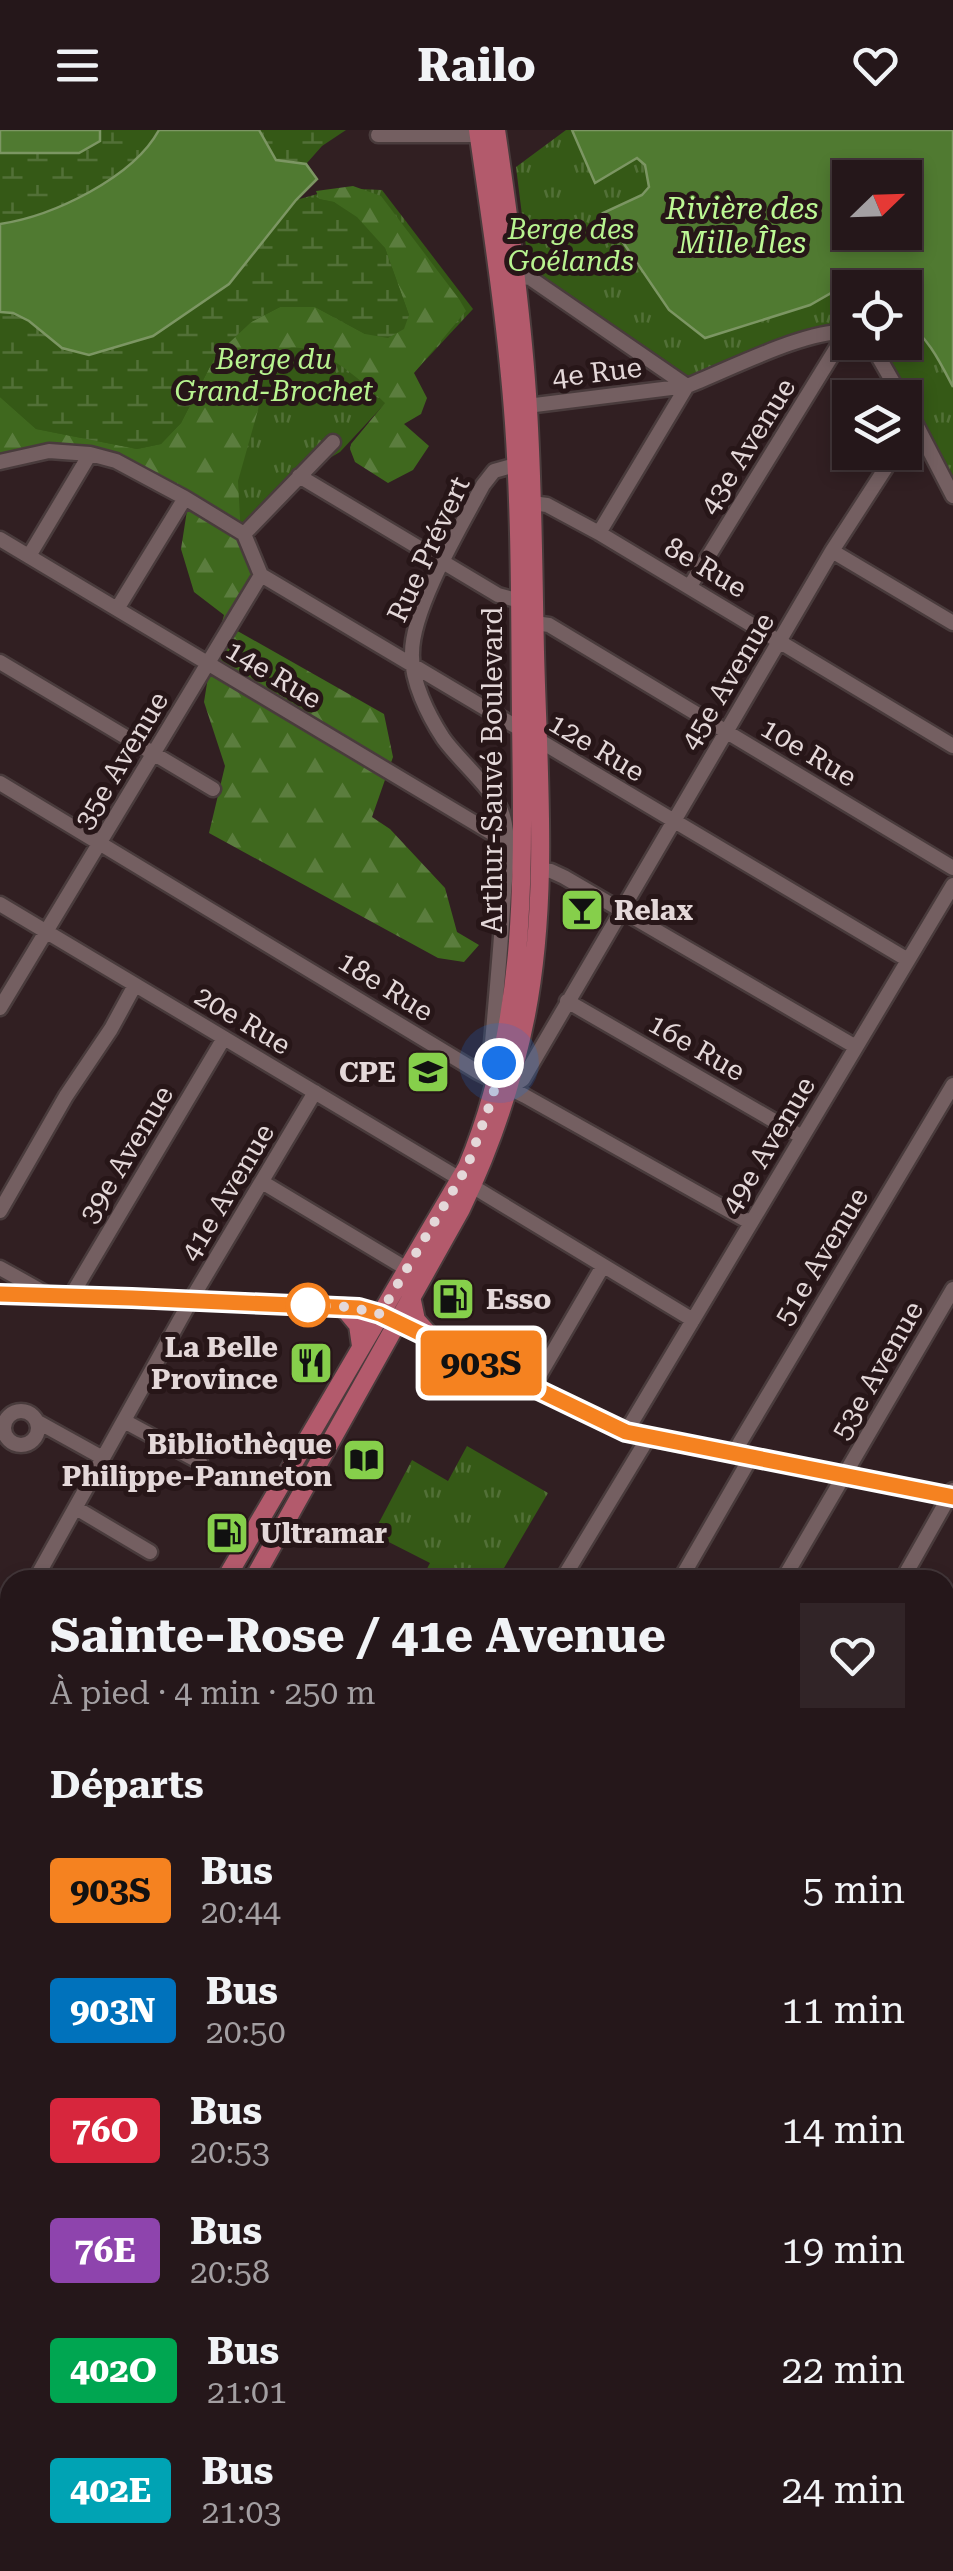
<!DOCTYPE html>
<html lang="fr">
<meta charset="utf-8">
<style>
:root{--surface:#25171a;--page:#312427;--text:#f1f3f6;--muted:#a39fa2;--line:#423639}
body{margin:0;font-family:"Roboto Serif",serif;background:var(--page);color:var(--text);height:100vh;display:flex;flex-direction:column;font-size:38px;white-space:nowrap}
*{box-sizing:border-box;margin:0}
p{font-size:32px;color:var(--muted)}
.icon{flex:none;width:55px;height:55px;fill:none;stroke:currentColor;stroke-width:2;stroke-linecap:round;stroke-linejoin:round}
.map{position:relative;flex:1;overflow:hidden}
.side{position:absolute;left:0px;top:1440px;width:955px;height:1002px;display:flex;flex-direction:column;background:var(--surface);border-radius:30px 30px 0 0;box-shadow:0 5px 15px #0003,0 0 0 2px var(--line)}
.side>*{flex:none}
.badge{padding:0 20px;border-radius:8px;font-size:35px;line-height:65px}
.needle{width:65px;rotate:67deg}
.buttons{position:absolute;left:832px;top:30px;display:grid;gap:20px}
.buttons a{display:grid;place-items:center;width:90px;height:90px;border-radius:0px;background:var(--surface);box-shadow:0 5px 15px #0003,0 0 0 2px var(--line);font-size:50px}
.you{position:absolute;width:50px;height:50px;margin:-25px;border:8px solid #fff;border-radius:50%;background:#1a73e8;box-shadow:0 0 0 15px #1a73e833}
.map>.badge{position:absolute;translate:-50% -50%;box-shadow:0 0 0 5px #fff}
h2{padding:0 50px;font-size:38px;line-height:90px}
.round{display:grid;place-items:center;flex:none;width:105px;height:105px;border-radius:0px;background:var(--page)}
.overview{display:flex;align-items:center;justify-content:space-between;height:170px;padding:0 50px}
h1{font-size:48px;font-weight:700;line-height:75px}
ul{padding:0;list-style:none}
li{display:flex;align-items:center;gap:30px;height:120px;padding:0 50px}
li div{flex:1}
li b{display:block;font-size:38px}
li em{font-style:normal}
li .badge{min-width:110px;font-weight:700;text-align:center}
header{display:flex;justify-content:space-between;align-items:center;height:130px;padding:0 50px;background:var(--surface);font-size:45px;font-weight:700}
.map>svg:first-child{display:block}
.grass{fill:url(#grass-tufts)}
.forest{fill:url(#forest-firs)}
.wetland{fill:url(#wetland-marsh)}
.water{fill:#507a31;stroke:#7c9663;stroke-width:2.5;fill-rule:evenodd}
.lines{fill:none;stroke-linecap:round;stroke-linejoin:round}
.stream{stroke:#7c9663;stroke-width:2.5}
.minor-casing{stroke:#493b3c;stroke-width:19}
.major-casing{stroke:#493b3c;stroke-width:22}
.minor{stroke:#745f61;stroke-width:14}
.major{stroke:#b35a6c;stroke-width:18}
.line-casing{stroke:#fff;stroke-width:22}
.line{stroke:#f58220;stroke-width:15}
.walk{stroke:#e4d8d9;stroke-width:10;stroke-dasharray:0 18}
.stop-dot{fill:#fff;stroke:#f58220;stroke-width:5}
.labels{text-anchor:middle;stroke-width:10;stroke-linejoin:round;paint-order:stroke}
.park-label{font-size:28px;font-style:italic;fill:#b8f490;stroke:#271618}
.street-label{font-size:28px;fill:#e4d8d9;stroke:#271618}
.poi-label{font-size:28px;font-weight:bold;fill:#e4d8d9;stroke:#271618;text-anchor:start}
.water-label{font-size:30px;font-style:italic;fill:#bdf995;stroke:#271618}
</style>
<header><svg class="icon" aria-label="menu" viewBox="0 0 24 24"><path d="M4 6h16M4 12h16M4 18h16"/></svg>Railo<svg class="icon" aria-label="heart" viewBox="0 0 24 24"><path d="M12 20l-8-8c-3-5 5-10 8-4 3-6 11-1 8 4z"/></svg></header>
<div class="map">
<svg width="953" height="2441" viewBox="0 0 953 2441">
<defs>
<pattern id="grass-tufts" width="24" height="20" patternUnits="userSpaceOnUse" patternTransform="scale(2.5)"><rect width="24" height="20" fill="#355916"/><path d="M3 7l-1-3M5 7V3M7 7l1-3M15 17l-1-3M17 17v-4M19 17l1-3" fill="none" stroke="#527037"/></pattern>
<pattern id="forest-firs" width="22" height="20" patternUnits="userSpaceOnUse" patternTransform="scale(2.5)"><rect width="22" height="20" fill="#3f681e"/><path d="M5 1l3.5 6h-7zM16 11l3.5 6h-7z" fill="#5b7d3e"/></pattern>
<pattern id="wetland-marsh" width="20" height="14" patternUnits="userSpaceOnUse" patternTransform="scale(2.5)"><rect width="20" height="14" fill="#355916"/><path d="M1 5h8M5 5V1M11 12h8M15 12V8" fill="none" stroke="#527037"/></pattern>
</defs>
<rect width="100%" height="100%" fill="#311f22"/>
<path class="grass" d="M566 0H572L595 52 637 28 645 35 649 58 642 65 603 84 705 207 810 175 840 158 850 162V202L846 201 687 256 529 141 516 37Z
M339 58 382 60 473 179 340 322 299 346 244 404 90 324 0 332V182L229 154 296 70Z
M905 192 915 198 940 230 953 257V365L871 213 905 212Z
M467 1316 548 1363 497 1450H421L430 1433 373 1404 412 1330 448 1351Z"/>
<path class="forest" d="M353 56 381 66 459 169 466 181 414 243 427 268 421 284 404 294 429 316 413 340 388 353 355 332 350 319 351 314 385 273C363 252 321 213 289 218 281 219 274 225 267 229L258 280 238 351 241 407 258 445 211 531 224 485 194 462 181 419 188 374 106 319 56 316 0 329V267L36 299 137 319 161 314 181 293 216 225 251 192 280 177H315L365 204 409 185 385 118 334 72 319 69 316 61Z
M234 499 384 584 393 627 372 687 390 699 445 758 457 802 479 815 464 832 438 828 209 703 225 636 204 572 208 547Z"/>
<path class="wetland" d="M30 0H346L322 16 307 33 317 49 285 84 319 69 334 72 357 87 385 118 409 185 404 199 388 208 365 204 315 177H280L251 192 216 225 181 293 161 314 137 319 36 299 0 267V23Z"/>
<path class="water" d="M0 0H100V11L79 23H0Z
M159 0H259L276 30 306 34 317 49 296 70 229 154 153 206 89 225 62 218 29 191 13 183 0 182V94C53 86 133 48 159 0Z
M572 0H953V257C941 234 928 206 905 192V158H850V162L840 158 810 175 705 208 669 180 603 83 642 65 649 57 645 35 637 28 595 53ZM850 48H905V102H850Z"/>
<g class="lines">
<path class="stream" d="M0 2289 10 2296"/>
<defs>
<path id="minor" d="M378 5H479
M506 145 530 148 687 256C728 240 809 198 850 202
M870 212 902 268
M905 273 953 366
M519 277 687 256
M0 332 49 321 90 324 116 331 185 368 244 404
M299 346 498 465 520 471
M532 373 547 375 599 403 953 616
M599 403 687 256
M244 404 333 312
M244 404 261 445
M0 409 510 714
M832 421 953 493
M29 426 90 324
M261 445 908 830
M690 456 847 201
M117 479 185 368
M535 493 549 495 953 738
M0 532 213 659
M0 653 478 942 525 966 751 1093
M538 740 551 741 564 747 856 917
M0 774 460 1049
M567 871 802 1007
M0 878 261 445
M495 945 491 923C496 869 501 816 504 762 506 738 510 710 503 686 496 661 459 631 443 608 428 585 411 551 412 523 412 478 461 396 483 355L494 341 523 333
M509 958 523 949 832 421 896 322
M262 1052 407 1139
M472 1056 693 1190
M0 1081 66 966 111 899 135 855
M0 1138 45 1163
M0 1164 343 1177 381 1184 626 1302 648 1308 953 1367
M71 1166 224 908
M532 1258 603 1136
M4 1298a17 17 0 1 1 34 0a17 17 0 1 1-34 0Z
M124 1291 200 1332
M38 1292 103 1328
M626 1302 953 755
M733 1324 953 955
M76 1378 150 1422
M35 1450 191 1170 315 962
M562 1450 648 1308
M680 1450 751 1327
M783 1450 953 1159
M902 1450 953 1360
M0 1512 10 1496
M945 1572 953 1559
M945 1749 953 1735
M0 1784 10 1788
M945 1954 953 1940
M945 2089 953 2094
M945 2169 953 2156
M945 2391 953 2377
M439 2441 444 2432
M547 2441 552 2432
M663 2441 668 2432
M787 2441 792 2432
M915 2441 921 2432"/>
<path id="major" d="M411 1166 416 1190 434 1210
M343 1177 358 1195 361 1216
M225 1450 467 1037C528 892 523 743 521 589 520 491 521 392 514 293 507 195 492 98 478 0
M253 1450 461 1079C491 1017 513 952 526 885 549 766 538 642 535 522 533 436 533 349 527 264 521 175 509 88 496 0
M0 1835 10 1818
M0 1879 10 1865
M10 1889 7 1909 10 1922
M0 1934 10 1941
M0 1957 10 1965
M630 2432 640 2441"/>
</defs>
<use href="#minor" class="minor-casing"/>
<use href="#major" class="major-casing"/>
<use href="#minor" class="minor"/>
<use href="#major" class="major"/>
</g>
<g class="lines">
<defs>
<path id="line" d="M0 1164 132 1168 359 1178 380 1184 626 1302 953 1367"/>
</defs>
<use href="#line" class="line-casing"/>
<use href="#line" class="line"/>
<path class="walk" d="M308 1175 350 1177 380 1184 467 1037 493 966 499 933"/>
</g>
<defs>
<symbol id="bar-square" viewBox="-11 -11 22 22"><rect x="-9" y="-9" width="18" height="18" rx="4" fill="#86cf4b" stroke="#271618"/><path d="M-6-5H6L.8 .8V4.5H3.5V6h-7V4.5H-.8V.8Z" fill="#111"/></symbol>
<symbol id="school-square" viewBox="-11 -11 22 22"><rect x="-9" y="-9" width="18" height="18" rx="4" fill="#86cf4b" stroke="#271618"/><path d="M0-5L7-2L0 1L-7-2ZM-4 1L0 2.5L4 1V4Q0 6-4 4Z" fill="#111"/></symbol>
<symbol id="fuel-square" viewBox="-11 -11 22 22"><rect x="-9" y="-9" width="18" height="18" rx="4" fill="#86cf4b" stroke="#271618"/><path d="M-5.5-6h7V0h2V4h1.3V-2.5L3-4.5l.8-.8L6-3V5H2.5V1h-1V6h-7ZM-4.2-4.7v3.2H.2V-4.7Z" fill="#111"/></symbol>
<symbol id="restaurant-square" viewBox="-11 -11 22 22"><rect x="-9" y="-9" width="18" height="18" rx="4" fill="#86cf4b" stroke="#271618"/><path d="M-5-6h1v4h1v-4h1v4h1v-4h1v5L-1.5 .5V6h-2V.5L-5-1ZM5-6V6H3V1.5H1.5Q1.5-4 5-6Z" fill="#111"/></symbol>
<symbol id="library-square" viewBox="-11 -11 22 22"><rect x="-9" y="-9" width="18" height="18" rx="4" fill="#86cf4b" stroke="#271618"/><path d="M-6-4Q-3-5.5-.7-3.5V5Q-3 3-6 4ZM6-4Q3-5.5 .7-3.5V5Q3 3 6 4Z" fill="#111"/></symbol>
</defs>
<g fill-rule="evenodd">
<use href="#bar-square" x="557" y="755" width="50" height="50"/>
<use href="#school-square" x="403" y="917" width="50" height="50"/>
<use href="#fuel-square" x="428" y="1144" width="50" height="50"/>
<use href="#restaurant-square" x="286" y="1208" width="50" height="50"/>
<use href="#library-square" x="339" y="1305" width="50" height="50"/>
<use href="#fuel-square" x="202" y="1378" width="50" height="50"/>
</g>
<circle class="stop-dot" cx="308" cy="1175" r="20"/>
<g class="labels">
<g class="park-label">
<text x="571" y="109">Berge des<tspan x="571" dy="32">Goélands</tspan></text>
<text x="274" y="239">Berge du<tspan x="274" dy="32">Grand-Brochet</tspan></text>
</g>
<g class="street-label">
<text transform="translate(597 242) rotate(-7)" y="10">4e Rue</text>
<text transform="translate(747 316) rotate(-58)" y="10">43e Avenue</text>
<text transform="translate(428 419) rotate(-65)" y="10">Rue Prévert</text>
<text transform="translate(706 437) rotate(31)" y="10">8e Rue</text>
<text transform="translate(274 544) rotate(31)" y="10">14e Rue</text>
<text transform="translate(727 551) rotate(-59)" y="10">45e Avenue</text>
<text transform="translate(597 617) rotate(31)" y="10">12e Rue</text>
<text transform="translate(809 622) rotate(31)" y="10">10e Rue</text>
<text transform="translate(121 630) rotate(-59)" y="10">35e Avenue</text>
<text transform="translate(492 640) rotate(-90)" y="10">Arthur-Sauvé Boulevard</text>
<text transform="translate(386 856) rotate(32)" y="10">18e Rue</text>
<text transform="translate(243 890) rotate(31)" y="10">20e Rue</text>
<text transform="translate(697 917) rotate(30)" y="10">16e Rue</text>
<text transform="translate(768 1015) rotate(-59)" y="10">49e Avenue</text>
<text transform="translate(126 1024) rotate(-59)" y="10">39e Avenue</text>
<text transform="translate(227 1062) rotate(-59)" y="10">41e Avenue</text>
<text transform="translate(821 1126) rotate(-59)" y="10">51e Avenue</text>
<text transform="translate(877 1240) rotate(-60)" y="10">53e Avenue</text>
</g>
<g class="poi-label">
<text x="614" y="790">Relax</text>
<text x="396" y="952" text-anchor="end">CPE</text>
<text x="486" y="1179">Esso</text>
<text x="278" y="1227" text-anchor="end">La Belle<tspan x="278" dy="32">Province</tspan></text>
<text x="332" y="1324" text-anchor="end">Bibliothèque<tspan x="332" dy="32">Philippe-Panneton</tspan></text>
<text x="260" y="1413">Ultramar</text>
</g>
<g class="water-label">
<text x="742" y="89">Rivière des<tspan x="742" dy="34">Mille Îles</tspan></text>
</g>
</g>
</svg>
<div class="buttons">
<a><svg class="needle" viewBox="-14 -14 28 28"><path d="M0-13l5 13h-10z" fill="#e53935"/><path d="M0 13l5-13h-10z" fill="#a39fa2"/></svg></a>
<a><svg class="icon" aria-label="locate" viewBox="0 0 24 24"><circle cx="12" cy="12" r="6"/><path d="M12 2v4M12 18v4M2 12h4M18 12h4"/></svg></a>
<a><svg class="icon" aria-label="layers" viewBox="0 0 24 24"><path d="M12 4l9 5-9 5-9-5zM3 14l9 5 9-5"/></svg></a>
</div>
<div class="you" style="left:499px;top:933px"></div>
<b class="badge" style="left:481px;top:1233px;background:#f58220;color:#111">903S</b>
<section class="side">
<div class="overview"><div><h1>Sainte-Rose / 41e Avenue</h1><p>À pied · 4 min · 250 m</p></div><a class="round"><svg class="icon" aria-label="heart" viewBox="0 0 24 24"><path d="M12 20l-8-8c-3-5 5-10 8-4 3-6 11-1 8 4z"/></svg></a></div>
<h2>Départs</h2>
<ul>
<li><span class="badge" style="background:#f58220;color:#111">903S</span><div><b>Bus</b><p>20:44</p></div><em>5 min</em></li>
<li><span class="badge" style="background:#0072bc;color:#fff">903N</span><div><b>Bus</b><p>20:50</p></div><em>11 min</em></li>
<li><span class="badge" style="background:#d7263d;color:#fff">76O</span><div><b>Bus</b><p>20:53</p></div><em>14 min</em></li>
<li><span class="badge" style="background:#8e44ad;color:#fff">76E</span><div><b>Bus</b><p>20:58</p></div><em>19 min</em></li>
<li><span class="badge" style="background:#00a651;color:#fff">402O</span><div><b>Bus</b><p>21:01</p></div><em>22 min</em></li>
<li><span class="badge" style="background:#00a3b4;color:#fff">402E</span><div><b>Bus</b><p>21:03</p></div><em>24 min</em></li>
</ul>
</section>
</div>
